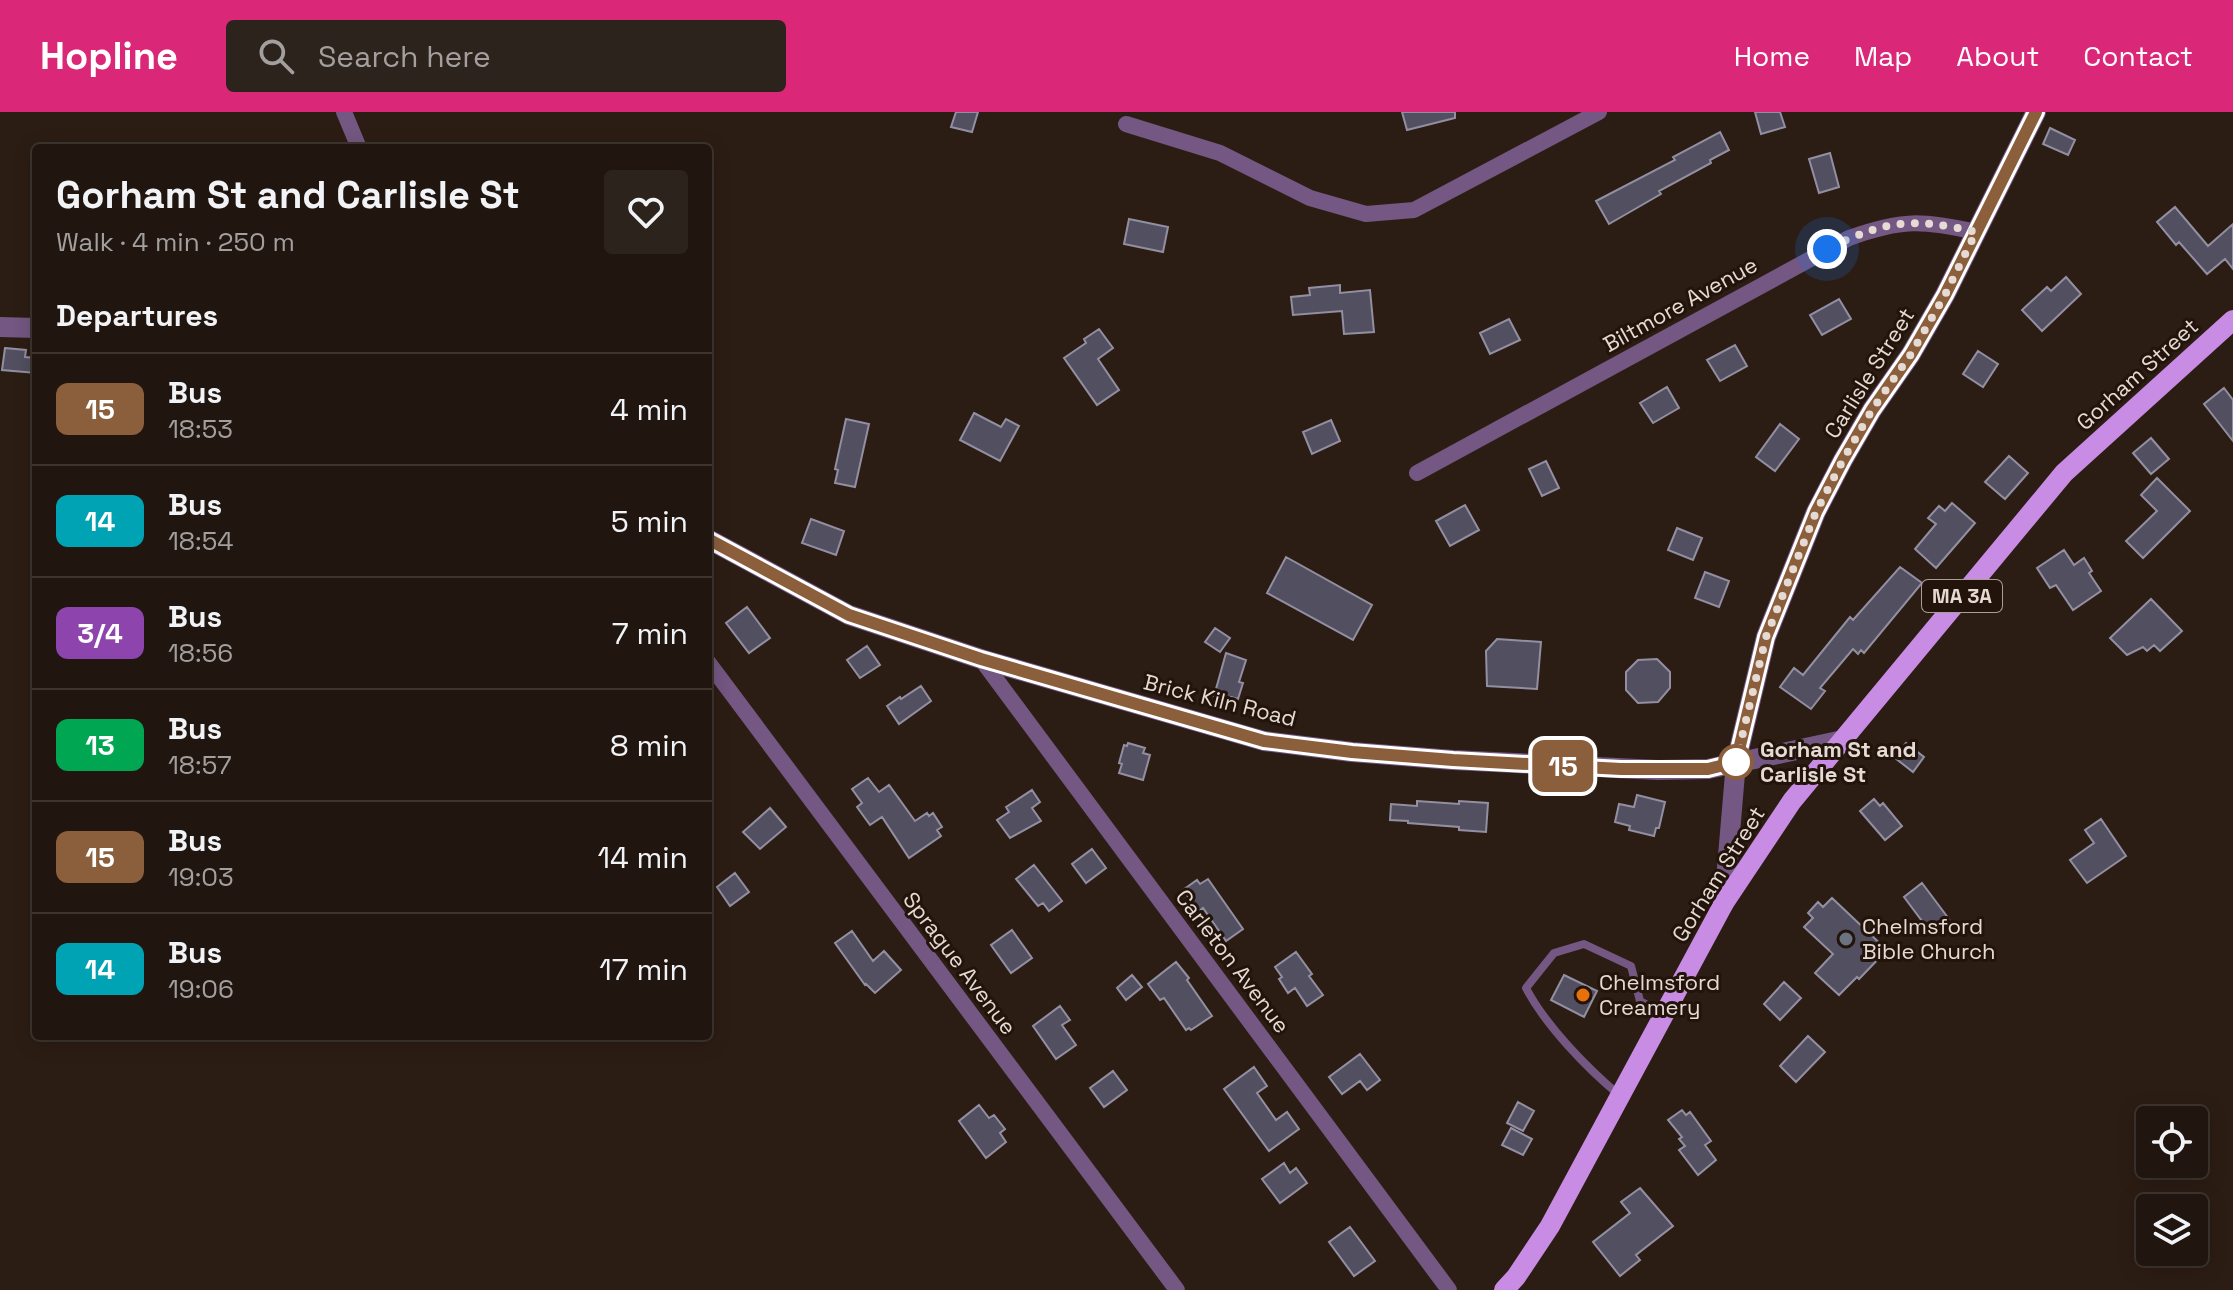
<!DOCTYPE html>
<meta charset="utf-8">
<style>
:root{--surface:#21160f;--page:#2d231d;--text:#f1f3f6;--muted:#a29f9e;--line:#3e352f;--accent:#db2777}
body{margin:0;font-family:"Space Grotesk",sans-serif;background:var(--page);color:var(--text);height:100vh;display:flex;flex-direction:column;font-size:30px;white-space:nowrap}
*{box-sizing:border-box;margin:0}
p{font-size:26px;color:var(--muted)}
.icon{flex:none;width:44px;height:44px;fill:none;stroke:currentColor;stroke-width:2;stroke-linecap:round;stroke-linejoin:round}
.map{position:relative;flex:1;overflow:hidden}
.drawer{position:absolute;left:32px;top:32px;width:680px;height:896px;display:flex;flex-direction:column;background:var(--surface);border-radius:8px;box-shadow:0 4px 20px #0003,0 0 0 2px var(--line)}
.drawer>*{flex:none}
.badge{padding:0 16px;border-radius:12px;font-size:28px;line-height:52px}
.tools{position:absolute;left:2136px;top:994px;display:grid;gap:16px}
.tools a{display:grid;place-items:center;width:72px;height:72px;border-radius:8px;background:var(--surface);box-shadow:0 4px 20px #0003,0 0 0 2px var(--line);font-size:40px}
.you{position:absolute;width:40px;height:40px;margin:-20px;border:6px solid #fff;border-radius:50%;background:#1a73e8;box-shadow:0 0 0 12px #1a73e833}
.map>.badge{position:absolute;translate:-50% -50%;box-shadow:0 0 0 4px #fff}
h2{padding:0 24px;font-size:30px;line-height:72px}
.round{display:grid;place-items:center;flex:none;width:84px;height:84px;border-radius:8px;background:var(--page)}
.head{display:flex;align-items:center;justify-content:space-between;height:136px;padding:0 24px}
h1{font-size:38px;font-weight:800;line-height:60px}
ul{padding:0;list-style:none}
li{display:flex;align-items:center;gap:24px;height:112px;padding:0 24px;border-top:2px solid var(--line)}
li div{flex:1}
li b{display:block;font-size:30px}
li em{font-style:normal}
li .badge{min-width:88px;font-weight:700;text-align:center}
header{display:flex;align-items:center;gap:48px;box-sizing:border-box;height:112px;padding:0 40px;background:var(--accent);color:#fff}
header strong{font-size:38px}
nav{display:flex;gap:44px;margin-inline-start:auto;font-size:28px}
.search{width:560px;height:72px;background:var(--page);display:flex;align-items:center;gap:20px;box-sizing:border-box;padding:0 28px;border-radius:8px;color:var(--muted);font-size:30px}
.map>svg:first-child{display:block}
.building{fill:#524f60;stroke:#938fa2;stroke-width:2}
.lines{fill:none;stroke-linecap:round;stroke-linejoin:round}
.service{stroke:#745782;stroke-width:8}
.minor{stroke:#745782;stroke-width:16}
.tertiary{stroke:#745782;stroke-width:20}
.primary{stroke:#c98ce5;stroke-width:20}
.line-casing{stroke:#fff;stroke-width:18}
.line{stroke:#8b5e3c;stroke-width:12}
.walk{stroke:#e5dad4;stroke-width:8;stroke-dasharray:0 14.4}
.stop-dot{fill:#fff;stroke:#8b5e3c;stroke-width:4}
.worship-dot{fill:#6b7280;stroke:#22140b;stroke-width:3}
.food-dot{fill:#e8710a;stroke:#22140b;stroke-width:3}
.labels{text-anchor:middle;stroke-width:6;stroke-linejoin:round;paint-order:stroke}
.shield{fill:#22140b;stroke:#aa9f98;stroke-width:2}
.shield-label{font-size:20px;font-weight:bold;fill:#e5dad4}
.street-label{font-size:22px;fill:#e5dad4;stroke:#22140b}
.stop-label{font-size:22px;font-weight:bold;fill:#e5dad4;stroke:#22140b;text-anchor:start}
.poi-label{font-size:22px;fill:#e5dad4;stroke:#22140b;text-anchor:start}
</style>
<header>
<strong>Hopline</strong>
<div class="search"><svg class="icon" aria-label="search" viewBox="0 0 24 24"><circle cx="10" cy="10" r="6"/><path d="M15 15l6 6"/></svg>Search here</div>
<nav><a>Home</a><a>Map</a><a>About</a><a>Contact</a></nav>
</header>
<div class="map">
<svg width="2233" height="1178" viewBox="0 0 2233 1178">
<rect width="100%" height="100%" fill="#2c1d14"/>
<path class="building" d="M956 0H978L972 20 951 15Z
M1402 0H1455V6L1407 18Z
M1755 0H1780L1785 15 1761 22Z
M2050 16 2075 28 2068 43 2043 32Z
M1720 20 1729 38 1710 48 1711 51 1659 79 1661 82 1609 112 1596 89 1675 48 1673 45Z
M1830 41 1839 75 1819 81 1809 47Z
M2175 95 2208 134 2233 112V157L2225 147 2207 162 2179 130 2176 133 2157 110Z
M1129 107 1168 115 1163 140 1124 132Z
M2066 165 2081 182 2042 219 2022 198 2047 175 2051 179Z
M1340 173V181L1370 178 1374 220 1344 222 1342 199 1293 203 1291 185 1310 183 1309 176Z
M1839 187 1851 207 1822 223 1810 203Z
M1509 207 1520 228 1490 242 1480 221Z
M1099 217 1113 236 1098 247 1119 278 1097 293 1064 246 1086 231 1084 227Z
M1735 233 1747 254 1720 269 1707 248Z
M5 236 26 238 25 245 36 246V261L2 258Z
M1978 239 1998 252 1983 275 1963 262Z
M1667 275 1679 296 1653 311 1640 291Z
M2224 276 2233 288V329L2204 292Z
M974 301 1001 315 1006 307 1019 314 1000 349 960 328Z
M846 307 869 312 855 375 835 371 838 358 835 357Z
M1331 308 1340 329 1312 342 1303 320Z
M1780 312 1799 327 1775 359 1756 345Z
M2151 326 2169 347 2151 362 2133 341Z
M2009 344 2028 361 2005 387 1985 370Z
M1546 349 1559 376 1542 384 1529 357Z
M2157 366 2190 399 2143 446 2126 429 2157 399 2141 383Z
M1952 391 1975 411 1936 456 1915 437 1936 412 1928 406 1939 394 1945 399Z
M1465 393 1479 418 1450 434 1436 409Z
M811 407 844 419 836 443 802 431Z
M1677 416 1702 426 1693 448 1668 438Z
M2064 438 2074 453 2084 446 2092 459 2089 461 2101 479 2073 498 2056 473 2050 476 2037 456Z
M1286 445 1372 493 1353 528 1267 481Z
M1900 455 1922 471 1864 541 1861 538 1858 542 1853 537 1820 576 1825 579 1811 597 1780 575 1794 556 1803 563 1850 505 1853 508Z
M1705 460 1729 469 1719 495 1695 486Z
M2151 487 2182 519 2160 539 2154 533 2147 539 2143 535 2127 543 2110 526Z
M747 495 770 526 749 541 726 511Z
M1215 516 1230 526 1220 540 1205 530Z
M1497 527 1541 530 1537 577 1487 574 1486 539Z
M867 534 880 553 860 566 847 548Z
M1226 541 1246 548 1239 570 1243 571 1238 587 1231 585 1229 589 1214 584Z
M1657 547 1670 560V576L1658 590 1638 591 1626 578V560L1638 548Z
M921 574 931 589 899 612 887 594 900 585 901 587Z
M1128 631 1145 636 1143 641 1150 643 1143 668 1119 661 1122 652 1119 651 1124 633 1127 634Z
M1906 631 1924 645 1913 660 1895 646Z
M868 666 879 680 889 673 915 709 927 701 929 704 933 701 942 715 937 718 941 724 909 746 882 705 870 713 857 695 862 691 852 677Z
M1032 678 1040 690 1032 696 1041 709 1010 726 997 708 1009 700 1006 695Z
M1637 683 1665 690 1659 716H1656L1654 724 1629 718 1630 714 1615 710 1619 692 1634 695Z
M1874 687 1880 694 1883 691 1902 714 1885 728 1860 699Z
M1417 689 1459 692V689L1488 691 1486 720 1459 718V715L1408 711V709L1390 708 1391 692 1417 694Z
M770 696 786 715 760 737 743 720Z
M2101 707 2126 744 2087 771 2070 748 2094 731 2085 718Z
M1092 737 1106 756 1086 771 1072 752Z
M1034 753 1062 789 1049 799 1043 791 1038 794 1016 767Z
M735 761 749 780 730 794 717 775Z
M1208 767 1243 817 1226 829 1203 796 1199 799 1183 778 1197 768 1200 772Z
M1922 771 1949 807 1931 821 1904 785Z
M1832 786 1887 838 1859 867 1857 865 1839 883 1815 861 1833 842 1804 815 1813 806 1808 801 1818 790 1823 795Z
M1012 818 1032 846 1011 861 991 833Z
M852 819 873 849 884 839 901 858 875 881 866 872 865 873 835 831Z
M1296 840 1312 862 1309 864 1323 883 1307 894 1295 876 1288 881 1279 867 1282 865 1275 855Z
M1176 850 1189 866 1187 868 1212 904 1191 918 1189 916 1186 918 1164 886 1160 888 1148 872Z
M1132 863 1142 875 1126 888 1117 876Z
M1564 863 1597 879 1584 905 1551 888Z
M1784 870 1801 886 1780 908 1764 892Z
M1060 894 1070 908 1062 913 1076 933 1056 947 1033 914Z
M1808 924 1825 940 1796 970 1780 954Z
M1360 942 1380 968 1367 978 1360 969 1342 982 1329 965Z
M1254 955 1267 974 1257 981 1276 1008 1287 1000 1299 1017 1269 1039 1224 977Z
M1113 959 1127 978 1104 995 1090 976Z
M1518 990 1534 999 1523 1019 1507 1011Z
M979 993 989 1006 994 1003 1005 1017 1000 1021 1006 1030 986 1046 959 1009Z
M1682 998 1686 1003 1690 1000 1711 1029 1705 1033 1716 1048 1698 1063 1679 1038 1685 1034 1679 1027 1682 1025 1668 1008Z
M1511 1016 1532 1027 1523 1043 1502 1033Z
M1284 1051 1290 1061 1296 1056 1307 1071 1280 1091 1262 1067Z
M1640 1076 1673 1114 1636 1143 1640 1148 1620 1164 1593 1130 1630 1101 1621 1090Z
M1350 1115 1375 1149 1354 1164 1329 1130Z"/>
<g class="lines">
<path class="service" d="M1619 983C1586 955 1546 914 1526 876L1554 841 1584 832 1631 854 1640 889 1664 902"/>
<path class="minor" d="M344 0 359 36
M1126 12 1220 41 1310 86 1366 102 1414 98 1599 0
M1417 361 1849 126C1902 107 1922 108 1976 120
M981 547 1449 1178
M708 550 1177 1178"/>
<path class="tertiary" d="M0 215 36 216
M708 427 849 503 981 547 1264 629 1352 640 1453 648 1658 658 1708 657 1843 628
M1724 791 1736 650 1766 525 1816 400 1843 348 1872 298 1911 242 1945 183 2036 0"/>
<path class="primary" d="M1504 1178 1516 1165 1550 1114 1724 791 1792 689 2064 361 2233 208"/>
</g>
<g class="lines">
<defs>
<path id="line" d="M708 427 849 503 981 547 1264 629 1352 640 1453 648 1621 657H1708L1736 650 1766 525 1816 400 1843 348 1872 298 1911 242 1945 183 2036 0"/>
</defs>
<use href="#line" class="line-casing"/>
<use href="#line" class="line"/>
<path class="walk" d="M1736 650 1766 525 1816 400 1843 348 1872 298 1911 242 1945 183 1976 120C1911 105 1887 108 1827 137"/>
</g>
<circle class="stop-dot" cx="1736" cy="650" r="16"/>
<circle class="worship-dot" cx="1846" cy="827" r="8"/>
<circle class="food-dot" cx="1583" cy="883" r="8"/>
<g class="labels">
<rect class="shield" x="1922" y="468" width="80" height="32" rx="6"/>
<g class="shield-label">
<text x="1962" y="491">MA 3A</text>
</g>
<g class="street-label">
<text transform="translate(1680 192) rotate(-29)" y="8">Biltmore Avenue</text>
<text transform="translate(1869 261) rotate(-58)" y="8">Carlisle Street</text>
<text transform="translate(2137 262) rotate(-42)" y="8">Gorham Street</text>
<text transform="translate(1220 588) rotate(14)" y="8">Brick Kiln Road</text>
<text transform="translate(1718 762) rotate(-58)" y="8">Gorham Street</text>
<text transform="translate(1233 849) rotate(53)" y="8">Carleton Avenue</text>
<text transform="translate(960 851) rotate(53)" y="8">Sprague Avenue</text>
</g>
<g class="stop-label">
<text x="1760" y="645">Gorham St and<tspan x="1760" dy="25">Carlisle St</tspan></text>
</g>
<g class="poi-label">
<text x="1862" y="822">Chelmsford<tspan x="1862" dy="25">Bible Church</tspan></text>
<text x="1599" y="878">Chelmsford<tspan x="1599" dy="25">Creamery</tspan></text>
</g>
</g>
</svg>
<div class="tools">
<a><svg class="icon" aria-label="locate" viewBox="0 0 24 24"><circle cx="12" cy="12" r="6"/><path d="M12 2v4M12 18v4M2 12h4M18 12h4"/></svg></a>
<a><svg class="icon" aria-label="layers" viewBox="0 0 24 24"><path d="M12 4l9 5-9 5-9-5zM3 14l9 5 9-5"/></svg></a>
</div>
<div class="you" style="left:1827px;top:137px"></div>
<b class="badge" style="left:1563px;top:654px;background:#8b5e3c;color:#fff">15</b>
<section class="drawer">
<div class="head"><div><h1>Gorham St and Carlisle St</h1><p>Walk · 4 min · 250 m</p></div><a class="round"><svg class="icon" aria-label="heart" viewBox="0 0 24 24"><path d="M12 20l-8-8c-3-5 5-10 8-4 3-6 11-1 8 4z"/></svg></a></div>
<h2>Departures</h2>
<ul>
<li><span class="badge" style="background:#8b5e3c;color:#fff">15</span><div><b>Bus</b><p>18:53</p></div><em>4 min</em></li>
<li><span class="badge" style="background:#00a3b4;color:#fff">14</span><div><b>Bus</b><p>18:54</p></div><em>5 min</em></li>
<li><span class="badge" style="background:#8e44ad;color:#fff">3/4</span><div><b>Bus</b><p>18:56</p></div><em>7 min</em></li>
<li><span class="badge" style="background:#00a651;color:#fff">13</span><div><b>Bus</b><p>18:57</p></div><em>8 min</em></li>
<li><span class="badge" style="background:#8b5e3c;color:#fff">15</span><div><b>Bus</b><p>19:03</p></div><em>14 min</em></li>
<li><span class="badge" style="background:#00a3b4;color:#fff">14</span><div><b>Bus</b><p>19:06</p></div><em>17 min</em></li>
</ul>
</section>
</div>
